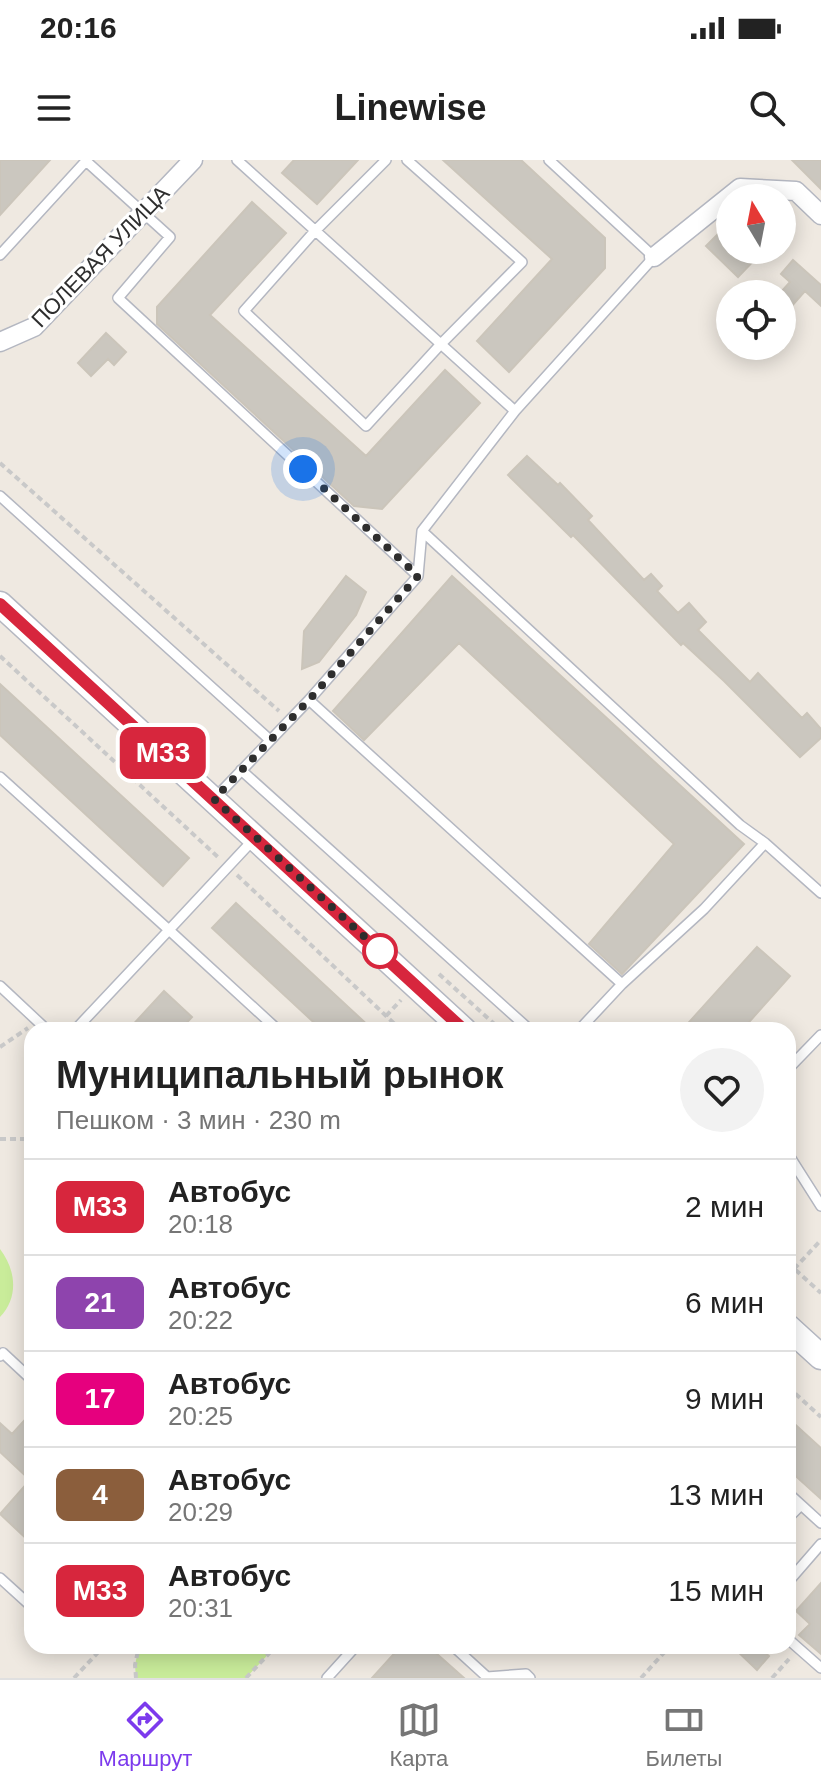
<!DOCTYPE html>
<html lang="ru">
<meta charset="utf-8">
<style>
:root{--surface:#fff;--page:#f2f2f2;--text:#222;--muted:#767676;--line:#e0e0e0;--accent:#7c3aed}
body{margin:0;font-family:Helvetica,sans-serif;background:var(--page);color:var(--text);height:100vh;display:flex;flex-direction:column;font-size:30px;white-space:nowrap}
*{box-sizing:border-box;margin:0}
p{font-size:26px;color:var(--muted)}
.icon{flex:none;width:44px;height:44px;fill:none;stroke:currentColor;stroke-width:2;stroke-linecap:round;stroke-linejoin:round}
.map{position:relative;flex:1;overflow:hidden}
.drawer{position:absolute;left:24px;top:862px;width:772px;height:632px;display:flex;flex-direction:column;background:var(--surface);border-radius:24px;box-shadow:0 4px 20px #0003}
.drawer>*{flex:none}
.badge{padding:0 16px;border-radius:12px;font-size:28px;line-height:52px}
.needle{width:52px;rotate:350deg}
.buttons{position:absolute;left:716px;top:24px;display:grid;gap:16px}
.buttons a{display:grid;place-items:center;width:80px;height:80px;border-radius:50%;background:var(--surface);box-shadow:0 4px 20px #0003;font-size:40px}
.you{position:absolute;width:40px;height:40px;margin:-20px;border:6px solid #fff;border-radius:50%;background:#1a73e8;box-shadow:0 0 0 12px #1a73e833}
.map>.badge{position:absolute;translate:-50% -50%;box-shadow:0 0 0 4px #fff}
.round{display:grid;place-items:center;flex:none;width:84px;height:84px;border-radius:42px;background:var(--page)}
.head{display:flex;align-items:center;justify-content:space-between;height:136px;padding:0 32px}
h1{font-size:38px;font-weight:700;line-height:60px}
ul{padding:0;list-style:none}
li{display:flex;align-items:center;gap:24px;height:96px;padding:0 32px;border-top:2px solid var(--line)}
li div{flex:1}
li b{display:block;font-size:30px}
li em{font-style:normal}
li .badge{min-width:88px;font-weight:700;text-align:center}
.status{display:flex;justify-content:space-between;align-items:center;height:56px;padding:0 40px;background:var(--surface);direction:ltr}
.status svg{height:22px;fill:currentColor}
header{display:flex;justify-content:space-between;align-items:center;height:104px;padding:0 32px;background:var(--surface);font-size:36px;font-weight:700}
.tabs{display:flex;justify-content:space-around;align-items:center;height:112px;border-top:2px solid var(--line);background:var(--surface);font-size:22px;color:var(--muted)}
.tabs a{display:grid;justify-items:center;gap:4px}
.tabs .selected{color:var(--accent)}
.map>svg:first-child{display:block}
.pitch{fill:#c9ec9a}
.building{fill:#cbc7bf;stroke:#cbc5ba;stroke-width:2}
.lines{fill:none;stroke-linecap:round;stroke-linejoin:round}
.service-casing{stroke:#b4b7c1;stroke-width:12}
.minor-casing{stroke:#b4b7c1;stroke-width:21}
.secondary-casing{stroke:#b4b7c1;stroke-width:27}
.path{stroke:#c9c9c9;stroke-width:4;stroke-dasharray:6 4;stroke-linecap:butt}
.service{stroke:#fff;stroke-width:9}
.minor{stroke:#fff;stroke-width:18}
.secondary{stroke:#fff;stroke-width:24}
.line-casing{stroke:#fff;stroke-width:18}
.line{stroke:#d7263d;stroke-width:12}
.walk{stroke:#2e2e2e;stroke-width:8;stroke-dasharray:0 14.4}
.stop-dot{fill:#fff;stroke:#d7263d;stroke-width:4}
.labels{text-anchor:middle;stroke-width:6;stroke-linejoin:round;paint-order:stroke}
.street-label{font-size:22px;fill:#2e2e2e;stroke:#fff}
</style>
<div class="status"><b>20:16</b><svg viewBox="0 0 49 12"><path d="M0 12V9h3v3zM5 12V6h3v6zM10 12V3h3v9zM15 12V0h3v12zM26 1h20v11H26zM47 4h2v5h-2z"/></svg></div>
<header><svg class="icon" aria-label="menu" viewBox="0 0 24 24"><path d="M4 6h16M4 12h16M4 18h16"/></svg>Linewise<svg class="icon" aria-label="search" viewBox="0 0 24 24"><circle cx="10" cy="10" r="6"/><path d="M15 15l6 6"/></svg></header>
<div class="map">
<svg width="821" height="1518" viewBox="0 0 821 1518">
<rect width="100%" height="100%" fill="#efe9e1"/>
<path class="pitch" d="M0 1089C16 1110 19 1137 0 1157Z
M139 1486H276L246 1518H136L135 1505Z"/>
<path class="building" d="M0 0H50L0 55Z
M294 0H358L317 44 282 13Z
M443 0H521L605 78V108L509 212 477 181 552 99Z
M792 0H821V29Z
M252 42 286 73 210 155 366 296 445 210 480 243 382 349 354 346 157 164V147Z
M730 62V90H764L738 117 706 86Z
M793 100 821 125V146L805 131 782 157V131L790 122 781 114Z
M106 173 126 192 114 205 108 199 91 216 78 203Z
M527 296 558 325 560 323 592 356 588 360 644 420 651 414 662 426 657 431 678 453 689 443 706 462 698 470 750 522 758 513 802 558 807 553 821 569V578L800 597 724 521 683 483 681 485 573 375 571 377 508 315Z
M346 416 366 432 356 455 319 502 302 509 304 471Z
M452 416 744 684 622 814 589 784 674 684 459 483 364 580 333 551Z
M0 524 189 698 163 726 0 575Z
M236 743 373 870H322L212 768Z
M757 787 790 816 742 870H682Z
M164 831 192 857 180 870H128Z
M32 1252V1384L0 1354 30 1320 0 1292V1263L12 1274Z
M788 1258 821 1288V1339L788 1309Z
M821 1423V1494L799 1475 810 1464 796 1451Z
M401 1486H428L464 1518H372Z
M732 1486H757L769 1496 757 1510Z"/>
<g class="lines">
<defs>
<path id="service" d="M386 0 314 72 244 151 366 266 440 185 522 102 407 0
M0 95 86 1 170 77 118 138 418 416
M515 251 654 97 549 0
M0 336 270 580
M422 371 740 665 765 683 821 733
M309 540 622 824
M241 610 530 870
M0 617 169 770 253 680
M215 638 309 540 418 416 422 371 515 251 237 0
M0 826 47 870
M75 870 169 770 278 870
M579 870 622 824 704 749 765 683
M788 909 821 875
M788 994 821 1046
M0 1196 3 1193 32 1220
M788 1333 821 1363
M788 1358 801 1345
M0 1418 32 1447
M788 1422 821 1384
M788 1479 821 1508
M453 1486 487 1517 526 1514 530 1518
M327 1518 356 1486"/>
<path id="minor" d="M654 97 740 28 796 31 821 55
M0 182 34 167 193 0"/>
<path id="secondary" d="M0 444 464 870
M788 1167 821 1197"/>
</defs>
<use href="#service" class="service-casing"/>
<use href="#minor" class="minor-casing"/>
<use href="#secondary" class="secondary-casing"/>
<path class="path" d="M0 303 279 551
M0 496 219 698
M237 715 401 870
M439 814 501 870
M386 856 401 840
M0 887 28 868
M0 979H32
M788 1103 821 1133
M794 1109 821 1080
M788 1227 821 1257
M74 1518 104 1486
M136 1518 135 1505 139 1486
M246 1518 276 1486
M641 1518 670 1486
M772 1518 789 1499"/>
<use href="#service" class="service"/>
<use href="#minor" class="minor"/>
<use href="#secondary" class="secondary"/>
</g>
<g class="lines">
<defs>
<path id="line" d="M0 444 464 870"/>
</defs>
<use href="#line" class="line-casing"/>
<use href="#line" class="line"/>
<path class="walk" d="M303 309 418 416 309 540 214 639 380 791"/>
</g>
<circle class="stop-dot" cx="380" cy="791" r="16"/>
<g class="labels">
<g class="street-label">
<text transform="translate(100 96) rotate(-46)" y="8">ПОЛЕВАЯ УЛИЦА</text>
</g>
</g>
</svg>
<div class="buttons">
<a><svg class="needle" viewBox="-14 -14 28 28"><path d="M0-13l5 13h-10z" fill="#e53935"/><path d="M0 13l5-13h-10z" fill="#767676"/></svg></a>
<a><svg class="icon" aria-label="locate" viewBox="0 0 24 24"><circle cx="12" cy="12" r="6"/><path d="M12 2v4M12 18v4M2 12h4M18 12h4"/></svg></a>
</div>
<div class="you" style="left:303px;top:309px"></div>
<b class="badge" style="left:163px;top:593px;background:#d7263d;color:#fff">М33</b>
<section class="drawer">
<div class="head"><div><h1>Муниципальный рынок</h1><p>Пешком · 3 мин · 230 m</p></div><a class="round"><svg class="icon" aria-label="heart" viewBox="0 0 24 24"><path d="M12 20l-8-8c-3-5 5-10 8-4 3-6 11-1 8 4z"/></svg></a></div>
<ul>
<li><span class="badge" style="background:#d7263d;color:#fff">М33</span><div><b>Автобус</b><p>20:18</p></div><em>2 мин</em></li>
<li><span class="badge" style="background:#8e44ad;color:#fff">21</span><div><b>Автобус</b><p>20:22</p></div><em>6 мин</em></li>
<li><span class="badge" style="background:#e6007e;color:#fff">17</span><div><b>Автобус</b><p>20:25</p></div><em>9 мин</em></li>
<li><span class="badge" style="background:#8b5e3c;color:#fff">4</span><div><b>Автобус</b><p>20:29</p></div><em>13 мин</em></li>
<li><span class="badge" style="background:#d7263d;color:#fff">М33</span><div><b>Автобус</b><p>20:31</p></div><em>15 мин</em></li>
</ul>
</section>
</div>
<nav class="tabs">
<a class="selected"><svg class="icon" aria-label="directions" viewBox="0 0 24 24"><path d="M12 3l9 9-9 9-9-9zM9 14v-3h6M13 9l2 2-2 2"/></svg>Маршрут</a>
<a><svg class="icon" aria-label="map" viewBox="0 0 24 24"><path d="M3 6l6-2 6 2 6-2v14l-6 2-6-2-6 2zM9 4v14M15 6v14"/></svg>Карта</a>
<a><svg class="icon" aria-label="tickets" viewBox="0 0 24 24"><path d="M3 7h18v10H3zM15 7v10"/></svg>Билеты</a>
</nav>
